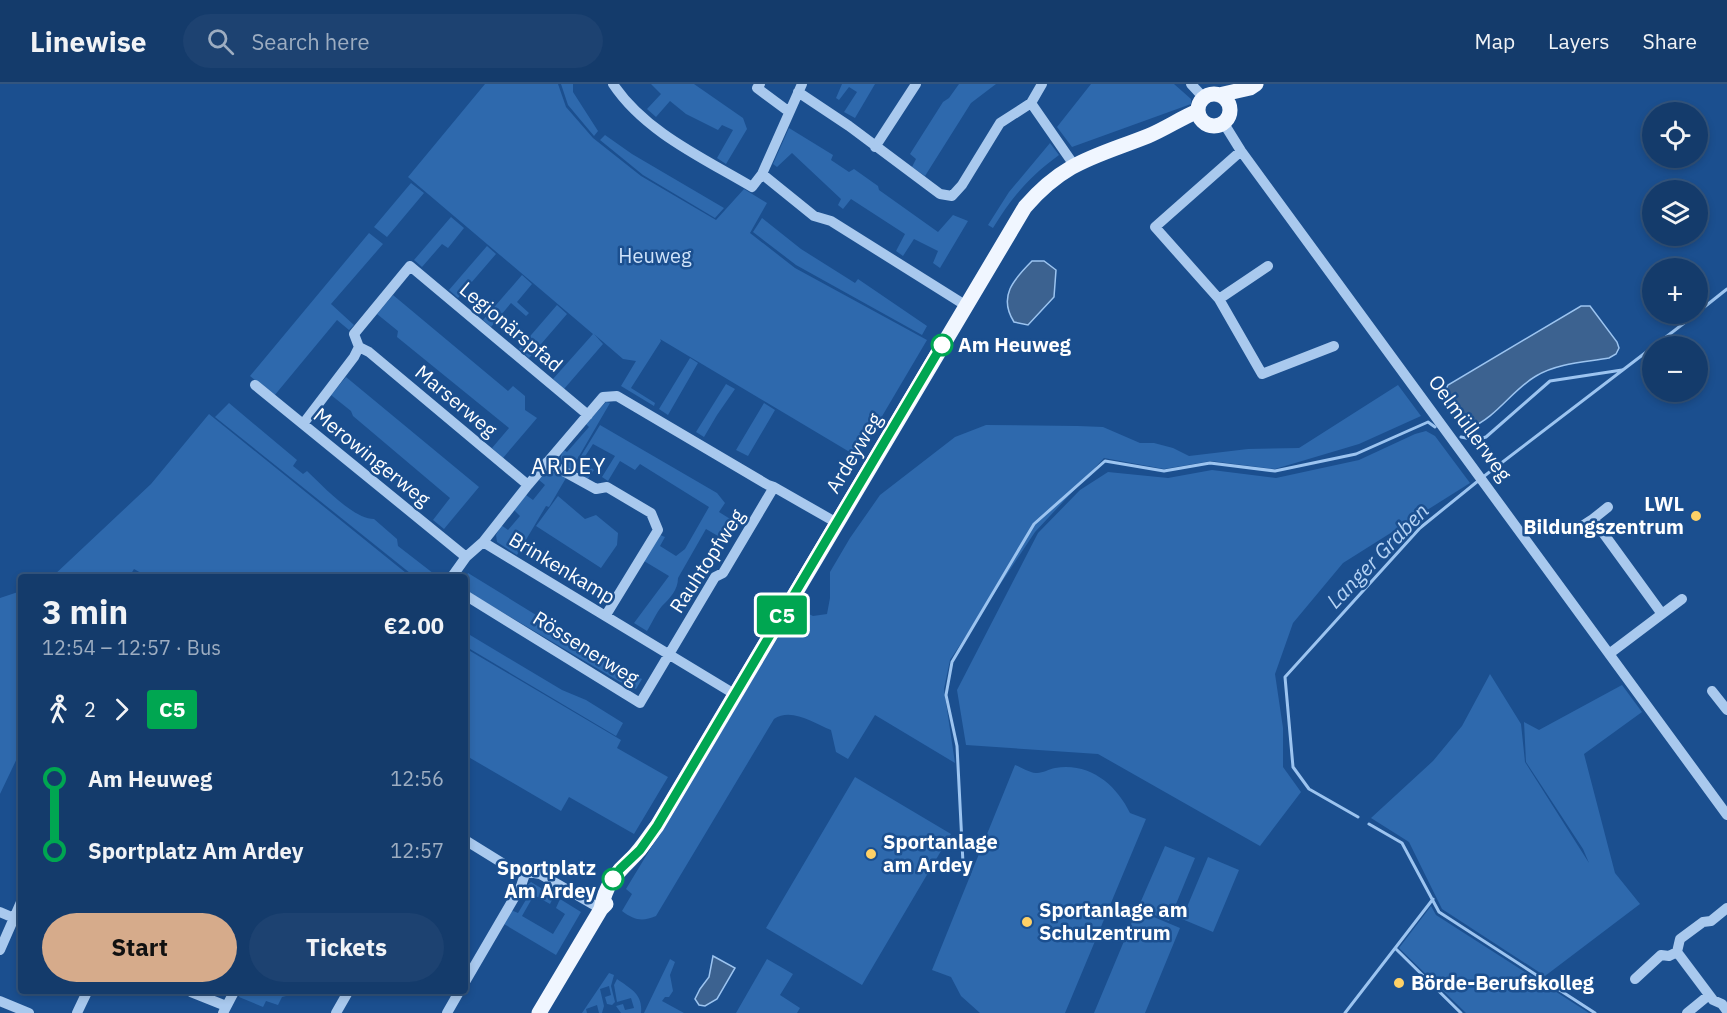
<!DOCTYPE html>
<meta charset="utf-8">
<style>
:root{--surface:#143b6b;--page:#1d4271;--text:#f1f3f6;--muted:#9dadc1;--line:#33557e;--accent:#d6ab8b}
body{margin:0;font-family:"IBM Plex Sans",sans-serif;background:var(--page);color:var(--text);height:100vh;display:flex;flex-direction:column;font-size:22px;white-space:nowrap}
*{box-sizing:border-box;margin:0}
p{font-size:20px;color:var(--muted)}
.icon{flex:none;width:33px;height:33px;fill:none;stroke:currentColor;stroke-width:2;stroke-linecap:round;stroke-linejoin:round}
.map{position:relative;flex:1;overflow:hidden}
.side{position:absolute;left:18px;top:490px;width:450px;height:420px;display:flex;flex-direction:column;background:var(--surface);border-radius:6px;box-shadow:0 3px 9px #0003,0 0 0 2px var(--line)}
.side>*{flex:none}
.badge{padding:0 12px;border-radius:4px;font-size:21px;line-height:39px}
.controls{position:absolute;left:1642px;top:18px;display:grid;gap:12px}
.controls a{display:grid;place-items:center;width:66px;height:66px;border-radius:50%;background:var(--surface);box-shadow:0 3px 9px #0003,0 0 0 2px var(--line);font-size:30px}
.map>.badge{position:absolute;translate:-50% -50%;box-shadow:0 0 0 3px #fff}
.legs{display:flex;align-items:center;gap:9px;height:66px;padding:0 24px;font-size:20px}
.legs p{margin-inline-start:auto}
.overview{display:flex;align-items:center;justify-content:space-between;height:102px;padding:0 24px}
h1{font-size:33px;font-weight:800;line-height:45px}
.action{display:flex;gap:12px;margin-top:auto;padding:12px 24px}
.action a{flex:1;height:69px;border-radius:36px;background:var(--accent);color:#111;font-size:24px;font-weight:800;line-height:69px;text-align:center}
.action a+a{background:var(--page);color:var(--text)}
ul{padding:0 24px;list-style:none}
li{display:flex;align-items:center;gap:21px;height:72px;font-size:22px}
li i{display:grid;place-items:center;width:9px;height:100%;margin:0 8px;background:currentColor}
li i::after{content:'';width:15px;height:15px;margin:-8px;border:4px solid;border-radius:50%;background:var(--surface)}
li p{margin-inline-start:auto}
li:first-child i{background:linear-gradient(#0000 50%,currentColor 0)}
li:last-child i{background:linear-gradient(currentColor 50%,#0000 0)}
header{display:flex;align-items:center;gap:36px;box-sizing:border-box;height:84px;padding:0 30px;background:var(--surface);border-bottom:2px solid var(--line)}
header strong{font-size:28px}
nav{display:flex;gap:33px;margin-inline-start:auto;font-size:21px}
.search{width:420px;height:54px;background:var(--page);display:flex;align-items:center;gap:15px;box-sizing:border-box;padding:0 21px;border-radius:33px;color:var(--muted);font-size:22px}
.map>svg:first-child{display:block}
.green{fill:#2e69ad}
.water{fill:#3c6290;stroke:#9cc4f0;stroke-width:1.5}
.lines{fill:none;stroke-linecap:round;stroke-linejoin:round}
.stream{stroke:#9cc4f0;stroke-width:3}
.minor{stroke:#a9c9ee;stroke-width:10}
.major{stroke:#f0f6ff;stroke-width:15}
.line-1-casing{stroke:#fff;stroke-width:14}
.line-1{stroke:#00a651;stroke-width:9}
.stop-1-dot{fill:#fff;stroke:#00a651;stroke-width:3}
.poi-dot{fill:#ffd166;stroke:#1b4f8f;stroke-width:2}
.labels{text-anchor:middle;stroke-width:5;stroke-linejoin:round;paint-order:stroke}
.park-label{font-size:20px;fill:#cfe3fa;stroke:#1b4f8f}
.street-label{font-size:20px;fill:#fff;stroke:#1b4f8f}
.stop-label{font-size:20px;font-weight:bold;fill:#fff;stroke:#1b4f8f;text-anchor:start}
.poi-label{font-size:20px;font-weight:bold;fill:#fff;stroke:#1b4f8f;text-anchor:start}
.water-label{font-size:21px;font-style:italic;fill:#b5d3f5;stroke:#1b4f8f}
.quarter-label{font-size:22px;letter-spacing:1.5px;fill:#fff;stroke:#1b4f8f}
</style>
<header>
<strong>Linewise</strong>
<div class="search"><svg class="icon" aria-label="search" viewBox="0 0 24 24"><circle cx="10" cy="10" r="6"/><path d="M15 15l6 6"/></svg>Search here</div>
<nav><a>Map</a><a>Layers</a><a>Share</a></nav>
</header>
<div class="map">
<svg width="1727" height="929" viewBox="0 0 1727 929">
<rect width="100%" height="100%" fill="#1b4f8f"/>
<path class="green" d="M485 0H558L566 23 593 54 641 92 716 136 744 105 767 119 750 149 795 184 927 256 858 373 660 255 661 257 631 304 655 319 654 322 621 302 636 277 623 275 594 250 603 260 564 305 553 295 593 250 408 93Z
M561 0H573V8L598 47 594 52 568 21Z
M651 0H694L743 34 747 45 726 80 717 74 733 46 722 41 718 46 686 30 670 17 656 33 647 25 661 10Z
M842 0H875L855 34 844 28 857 8 849 3 839 16 836 14Z
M959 0H996L971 19 925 92 912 83 916 75 910 70 943 18 949 14Z
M1091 0H1174L1191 15V20L1072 63 1057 43Z
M789 44 833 71 831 76 849 88 854 85 878 102 879 106 938 148 953 131 968 137 940 184 933 179 938 167 914 155 903 172 896 167 905 150 851 115 843 125 838 121 841 115 792 69 777 83 773 80Z
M605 51 632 70 724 124 715 134 643 91 600 56Z
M1050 59 1059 71C1029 93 1012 113 993 144L988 141 1009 108Z
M411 99 424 109 387 153 374 143Z
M451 133 464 144 448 164 442 160 422 183 414 176Z
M762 134 801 165 855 199 858 195 927 242 922 251 796 181 753 148Z
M369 149 383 160 331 220 354 241 349 246 337 236 274 312 250 292Z
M487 162 496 170 458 214 449 206Z
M522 191 532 200 517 218 529 229 526 232 511 219 491 243 483 236Z
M393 211 508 307 513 302 525 312V326L537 334 503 374 492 364 509 344 397 253 398 247 377 230Z
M557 221 567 230 529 274 519 265Z
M690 274 698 279 668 331 659 325Z
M346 293 479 403 444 445 433 436 450 414 353 332 351 327 331 311Z
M726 300 735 305 717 331 704 353 696 348Z
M1398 301 1421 332 1359 360 1275 385 1211 377 1164 385 1104 374 1035 448 950 576 944 605 955 679 875 631 848 675 836 668 831 646C814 639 791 623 774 635L656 832C642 838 634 836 622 827L632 810 626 805 796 524 813 532 827 530 830 514V488L850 454 880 411 955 353 986 341 1078 342 1103 343 1140 359H1154L1173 364 1189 372 1248 365 1299 364Z
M606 318 610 319 571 386C562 380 557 376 564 366L567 368 589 343 586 340Z
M229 319 297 376 293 382 303 390 307 387C322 401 353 435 374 435L397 455 398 462 438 493H415L215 333Z
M764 319 775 326 748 372 736 366Z
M209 330 411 493 150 494 134 485 129 493H52L151 400Z
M600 341 717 409 725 419 719 428 735 438 727 453 721 449 718 452 706 445 678 494C678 506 670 514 662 522 656 529 652 539 647 547L634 539 669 492 644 477 660 451 665 453 660 462 676 472 685 465 709 423 640 380 635 386 620 377 608 397 602 393 615 372 593 360 582 377 594 386 588 395 573 385Z
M1426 347 1435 352 1470 399 1343 479 1293 539 1275 590 1283 644V683L1301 708 1260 762 1098 670 966 661 957 606 1038 449 1080 406 1108 388 1168 394 1212 386 1276 394 1359 376 1415 350Z
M551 386 566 394 549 423 546 422 517 471 497 458 496 451 501 441 508 446 520 432 514 426 526 411 533 416 545 401 539 396 544 390Z
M558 412 585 435 596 431 618 449 617 461 601 484 536 442Z
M468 489 606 574 605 576 642 595 636 605 620 598 465 506V494Z
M21 507V666L0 710V514Z
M465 548 562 606 586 616 623 639 616 652 465 562Z
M465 564 621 656 617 664 668 693 634 750 569 713 561 727 465 671Z
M1490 590 1521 640 1525 678 1589 779 1583 765 1526 678 1524 638 1539 646 1622 601 1642 628 1584 670 1615 789 1640 820 1545 892 1442 825 1409 758 1371 734 1433 677 1462 642Z
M1015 681C1021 683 1031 690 1037 689 1043 689 1049 685 1055 684 1089 678 1116 700 1130 729L1146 735 1065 929H980L961 912 951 893 932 886Z
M855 693 951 750 862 901 766 844Z
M1165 762 1195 774 1169 837 1138 824Z
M1208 773 1239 786 1213 848 1182 835Z
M531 798 554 812 550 820 534 811 522 832 553 850 565 830 556 824 560 815 581 828 556 871 504 840 511 826 518 829 530 809 524 804Z
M1431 822 1436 831 1589 929H1466L1399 864Z
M1137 826 1180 844 1145 929H1094Z
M670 875 675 878 670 891 673 907 669 913H665L662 917 684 929H644Z
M767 875 793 890 780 911 800 924 797 929H736Z
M609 889 614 891 611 902 615 918 612 921 607 920 605 913 611 911 609 902 600 905 604 922 602 929H599L597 921 586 925 587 929H582Z
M617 895C631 905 643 910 641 929H621L616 922 623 920 625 926 634 924 631 914 617 918 614 901Z
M241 908H302L282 913 278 921 266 917 263 923 239 913Z"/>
<path class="water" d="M1032 177H1044L1056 186 1054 213 1028 241 1014 238C998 213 1013 196 1032 177Z
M1581 222H1590L1617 258 1619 264 1616 270 1609 274C1586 278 1557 279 1536 292 1512 306 1497 333 1470 344 1455 336 1447 328 1443 312L1448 301Z
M713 872 735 884 717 915 705 922 699 921 695 915 700 905 709 893Z"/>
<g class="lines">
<path class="stream" d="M1698 228 1727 205
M1461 353 1476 356 1486 353 1550 297 1622 286
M1483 393 1696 230
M1358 733 1309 705 1293 683 1285 593 1420 444 1478 397
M1369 740 1402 759 1439 828 1595 929
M963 779 957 662 946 611 952 578 1034 440 1105 377 1164 387 1210 379 1275 387 1356 370 1428 338 1435 343
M1396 865 1461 929
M1345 929 1433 815"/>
<path class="minor" d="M613 0C645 48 703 74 752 103L762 90
M760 0 757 4 788 27
M802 0 762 90 814 132 831 137 965 221
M1042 0 1031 19 1074 81
M1191 0 1204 14
M798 8 849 42 940 110 952 112 962 101 1000 39 1031 19
M1223 38 1241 67 1727 731
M875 63 916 0
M1241 67 1155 143 1219 215 1262 290 1334 262
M1219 215 1268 182
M359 263 369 268 528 401
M255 301 466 473
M303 340 354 273 359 263 354 250 410 182 588 331
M547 378 596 405 607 403 651 429 658 446 606 531
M1593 435 1608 423
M1576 446 1593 435 1662 530 1609 570
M483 458 736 611
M451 494 466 473 483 458 528 401 603 313 617 312 768 401 774 403 837 439
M465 511 640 619 715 493 723 489 774 403
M1662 530 1682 515
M1712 607 1727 626
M465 756 512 785 540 790 601 825
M1727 824 1711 837 1703 838 1680 855 1677 868 1713 916 1722 920 1727 927
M0 828 21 837
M0 866 21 818
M1635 895 1661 871 1669 872 1677 868
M465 898 521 802 526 787
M191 908 226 922
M0 917 29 929
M77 929 87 908
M223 929 234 908
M336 929 348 908
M447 929 459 908
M1687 929 1709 911"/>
<path class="major" d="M1198 26a16 16 0 1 1 32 0a16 16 0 1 1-32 0Z
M1219 11 1250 4 1256 0
M601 825C606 799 615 791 633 773 642 764 649 752 657 742L1025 123C1065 77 1095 73 1148 52 1165 45 1181 34 1198 27
M539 929 601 825 606 820"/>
</g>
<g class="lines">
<defs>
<path id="line-1" d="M613 795 620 785 640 766 657 742 942 261"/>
</defs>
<use href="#line-1" class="line-1-casing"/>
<use href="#line-1" class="line-1"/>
</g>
<g class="stop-1-dot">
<circle cx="942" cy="261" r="10"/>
<circle cx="613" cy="795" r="10"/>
</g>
<g class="poi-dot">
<circle cx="1696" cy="432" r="6"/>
<circle cx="871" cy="770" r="6"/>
<circle cx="1027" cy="838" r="6"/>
<circle cx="1399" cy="899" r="6"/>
</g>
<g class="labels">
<g class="park-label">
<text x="655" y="179">Heuweg</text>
</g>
<g class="street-label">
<text transform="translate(511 243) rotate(40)" y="7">Legionärspfad</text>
<text transform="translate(456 317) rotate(40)" y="7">Marserweg</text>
<text transform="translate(1470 344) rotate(54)" y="7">Oelmüllerweg</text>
<text transform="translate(854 369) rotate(-59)" y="7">Ardeyweg</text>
<text transform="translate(372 373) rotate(39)" y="7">Merowingerweg</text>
<text transform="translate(707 477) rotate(-57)" y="7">Rauhtopfweg</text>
<text transform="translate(562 484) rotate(31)" y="7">Brinkenkamp</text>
<text transform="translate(586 564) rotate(32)" y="7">Rössenerweg</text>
</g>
<g class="stop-label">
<text x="958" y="268">Am Heuweg</text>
<text x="596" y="791" text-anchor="end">Sportplatz<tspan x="596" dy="23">Am Ardey</tspan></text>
</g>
<g class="poi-label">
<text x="1684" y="427" text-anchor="end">LWL<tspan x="1684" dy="23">Bildungszentrum</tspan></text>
<text x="883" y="765">Sportanlage<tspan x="883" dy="23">am Ardey</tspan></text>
<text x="1039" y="833">Sportanlage am<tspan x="1039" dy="23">Schulzentrum</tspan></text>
<text x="1411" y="906">Börde-Berufskolleg</text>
</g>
<g class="water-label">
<text transform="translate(1378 472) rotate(-46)" y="7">Langer Graben</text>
</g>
<g class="quarter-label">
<text x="569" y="390">ARDEY</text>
</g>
</g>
</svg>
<div class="controls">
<a><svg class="icon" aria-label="locate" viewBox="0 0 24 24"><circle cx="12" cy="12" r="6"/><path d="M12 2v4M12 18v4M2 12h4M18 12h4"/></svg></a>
<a><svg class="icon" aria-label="layers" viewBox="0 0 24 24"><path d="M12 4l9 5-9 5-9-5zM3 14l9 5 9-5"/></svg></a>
<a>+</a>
<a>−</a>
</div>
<b class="badge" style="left:782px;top:531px;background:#00a651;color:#fff">C5</b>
<section class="side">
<div class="overview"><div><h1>3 min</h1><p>12:54 – 12:57 · Bus</p></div><b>€2.00</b></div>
<div class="legs"><svg class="icon" aria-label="walk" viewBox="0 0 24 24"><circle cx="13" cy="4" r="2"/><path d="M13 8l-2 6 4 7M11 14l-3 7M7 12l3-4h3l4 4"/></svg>2<svg class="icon" aria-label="forward" viewBox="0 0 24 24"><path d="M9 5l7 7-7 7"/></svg><b class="badge" style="background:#00a651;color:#fff">C5</b></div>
<ul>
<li><i style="color:#00a651"></i><b>Am Heuweg</b><p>12:56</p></li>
<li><i style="color:#00a651"></i><b>Sportplatz Am Ardey</b><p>12:57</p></li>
</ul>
<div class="action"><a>Start</a><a>Tickets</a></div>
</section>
</div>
